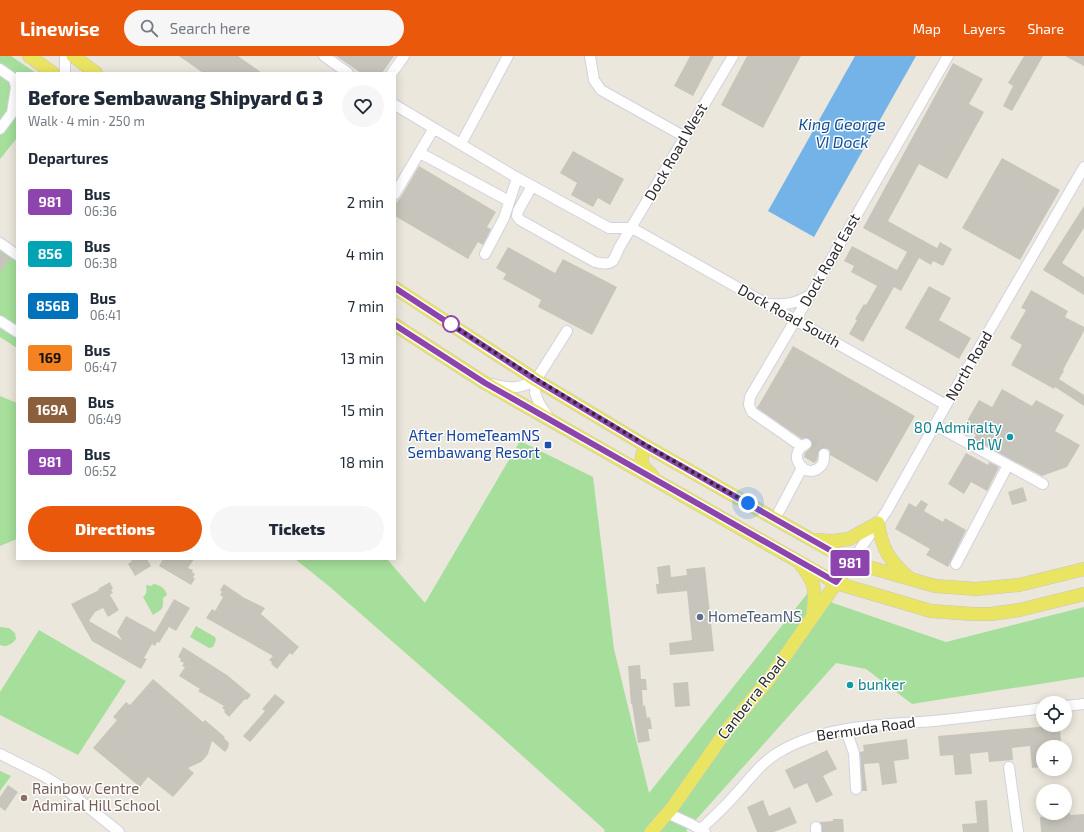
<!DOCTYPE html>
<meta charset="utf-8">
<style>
:root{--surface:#fff;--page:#f6f6f7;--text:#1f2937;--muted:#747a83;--accent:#ea580c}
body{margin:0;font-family:"Exo 2",sans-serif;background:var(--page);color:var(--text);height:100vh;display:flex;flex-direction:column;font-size:15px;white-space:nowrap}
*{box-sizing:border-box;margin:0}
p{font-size:13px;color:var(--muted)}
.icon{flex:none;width:22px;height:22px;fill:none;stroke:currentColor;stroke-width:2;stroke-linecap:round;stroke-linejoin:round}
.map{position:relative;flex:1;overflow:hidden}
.drawer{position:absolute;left:16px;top:16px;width:380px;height:488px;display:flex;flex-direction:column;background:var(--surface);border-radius:0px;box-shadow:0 2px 10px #0003}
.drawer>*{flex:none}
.badge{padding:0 8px;border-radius:3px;font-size:14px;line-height:26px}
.fabs{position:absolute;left:1036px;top:640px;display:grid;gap:8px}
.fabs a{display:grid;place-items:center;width:36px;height:36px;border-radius:50%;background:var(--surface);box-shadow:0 2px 10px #0003;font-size:20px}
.you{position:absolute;width:20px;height:20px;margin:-10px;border:3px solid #fff;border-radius:50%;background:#1a73e8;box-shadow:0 0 0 6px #1a73e833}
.map>.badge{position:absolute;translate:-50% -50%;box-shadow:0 0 0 2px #fff}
h2{padding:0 12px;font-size:15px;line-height:36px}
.round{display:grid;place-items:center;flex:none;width:42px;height:42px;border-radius:21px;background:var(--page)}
.overview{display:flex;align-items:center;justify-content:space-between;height:68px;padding:0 12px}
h1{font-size:19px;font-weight:800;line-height:30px}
.cta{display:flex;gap:8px;margin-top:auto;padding:8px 12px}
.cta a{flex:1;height:46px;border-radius:24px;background:var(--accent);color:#fff;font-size:16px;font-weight:800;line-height:46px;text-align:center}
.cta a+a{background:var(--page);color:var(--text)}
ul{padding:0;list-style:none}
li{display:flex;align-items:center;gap:12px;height:52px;padding:0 12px}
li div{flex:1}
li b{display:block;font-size:15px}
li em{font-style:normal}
li .badge{min-width:44px;font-weight:700;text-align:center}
header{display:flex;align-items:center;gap:24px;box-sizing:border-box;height:56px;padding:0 20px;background:var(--accent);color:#fff}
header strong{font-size:19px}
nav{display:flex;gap:22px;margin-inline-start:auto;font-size:14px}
.search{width:280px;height:36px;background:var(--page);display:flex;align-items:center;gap:10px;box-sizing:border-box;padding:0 14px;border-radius:22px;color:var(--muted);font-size:15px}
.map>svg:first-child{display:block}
.green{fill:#a5df9b}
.water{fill:#74b3e8}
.building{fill:#c7c5bb}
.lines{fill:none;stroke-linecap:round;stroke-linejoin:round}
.minor-tunnel{stroke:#c4c1b8;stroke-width:10;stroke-dasharray:10 5;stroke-linecap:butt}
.minor-casing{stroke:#d1d1e2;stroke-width:12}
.major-casing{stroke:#c8c8c8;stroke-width:14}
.minor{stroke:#fff;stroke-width:10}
.major{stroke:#eae463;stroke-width:13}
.line-casing{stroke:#fff;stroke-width:9}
.line{stroke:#8e44ad;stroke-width:6}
.walk{stroke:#2a2a2a;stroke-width:4;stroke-dasharray:0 7.2}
.stop-dot{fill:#fff;stroke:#8e44ad;stroke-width:2}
.culture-dot{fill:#0f9aa8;stroke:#fff;stroke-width:1.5}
.transit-dot{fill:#1a4fb4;stroke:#fff;stroke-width:1.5}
.service-dot{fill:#5c6f8a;stroke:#fff;stroke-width:1.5}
.education-dot{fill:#8d6e63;stroke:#fff;stroke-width:1.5}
.labels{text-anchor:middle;stroke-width:3;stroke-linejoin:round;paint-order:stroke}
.street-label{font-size:15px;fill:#2a2a2a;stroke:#fff}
.culture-label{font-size:15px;fill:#0d838f;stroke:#fff;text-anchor:end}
.transit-label{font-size:15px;fill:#164399;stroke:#fff;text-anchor:end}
.service-label{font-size:15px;fill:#4e5e75;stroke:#fff;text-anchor:start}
.education-label{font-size:15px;fill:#785e54;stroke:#fff;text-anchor:start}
.water-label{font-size:16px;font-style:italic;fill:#144f94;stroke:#fff}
</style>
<header>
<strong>Linewise</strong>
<div class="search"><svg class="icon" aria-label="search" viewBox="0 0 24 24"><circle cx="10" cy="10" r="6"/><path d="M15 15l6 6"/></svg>Search here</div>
<nav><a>Map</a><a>Layers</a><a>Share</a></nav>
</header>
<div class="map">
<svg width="1084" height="776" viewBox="0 0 1084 776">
<rect width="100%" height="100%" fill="#ebe7dc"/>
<path class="green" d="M0 0H11L36 17H17V82L0 103Z
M0 184 17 196V292L0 281Z
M0 340 17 347V483L0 490Z
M520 385 593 421 614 593 649 737 807 538 946 586 1084 551V621L912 648 866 613 836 607 686 775 688 776H604L605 774 497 677 330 531 295 503H387L425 547Z
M153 528C159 528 166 533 167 539L163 542C163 555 163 552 153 559L143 541C147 538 147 534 146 529L152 530Z
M196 570 215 581 216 584 213 591 209 592 190 581Z
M0 571 9 572 15 577 16 583C12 588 6 592 0 589Z
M39 574 126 625 78 699 0 659V636Z
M0 715 11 720 0 735Z"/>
<path class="water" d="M855 0H916L814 181 768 155Z"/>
<path class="building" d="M179 0H238L262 17H203Z
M336 0H394L382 17H361Z
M690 0H714L693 40 674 30Z
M747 0H801L763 72 721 49Z
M1024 0H1043L1012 55 1003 50 1013 30 1008 27Z
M1065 0H1084V10Z
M953 7 983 23 969 48 984 56 947 123 919 108 888 165 937 192 940 186 952 193 943 210 933 205 931 209 919 202 901 235 894 231 863 286 849 278 857 264 855 263 864 248 866 249 877 230 851 216 854 210 844 205 852 190 897 214 907 196 863 172Z
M573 95 624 123 610 149 598 142 593 151 571 139 577 127 560 117Z
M1002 102 1060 134 1020 204 962 172Z
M419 110 496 156 487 171 491 173 483 189 478 186 468 203 395 160V148L401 141Z
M1084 150V172L1062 207 1084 221V239L1043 214Z
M508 191 555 217 563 203 617 231 592 279 538 251 541 244 503 223 506 218 496 212Z
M0 195 11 202 0 216Z
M929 230 951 242 939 264 971 282 959 303 905 272Z
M1031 234 1068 255 1065 261 1084 271V275L1063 314 1064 315 1059 323 1084 339V350L1055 331 1054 333 1011 309 1022 289 1010 282 1026 254 1021 252Z
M793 290 915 360 877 426 830 399V395L827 392H821L819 394 817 404 814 407 804 401 805 397 812 390 811 384 806 382 802 383 757 352Z
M1002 333 1032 350 1036 344 1064 359 1055 375 1080 389 1067 411 1042 420 973 383 976 379 963 372 979 344 992 351Z
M966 397 988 409 989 406 999 411 987 435 971 426 964 438 948 428Z
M1023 431 1027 445 1012 449 1008 436Z
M921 444 928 448 924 455 943 466 945 462 966 474 948 511 926 499 930 493 895 473 909 447 916 451Z
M130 503H147L151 510 135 520 128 508 132 505Z
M163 503H194L188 512 193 514 192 516 195 518 193 521 195 523 191 529 159 510Z
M670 509 671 521 687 519 686 513 705 511 714 595 670 599 669 587 692 584 687 535 657 538 656 528H659L657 511Z
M110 526 113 533 111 534 113 537 110 539 119 554 108 561 103 552 95 556 89 565 122 584 117 576 126 560 155 576 174 543 190 552 176 575 169 571 159 587 157 586 155 590 152 588 144 602 147 603 141 613 92 585 71 548 99 534 98 533Z
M224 528 243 541 265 552 261 558 299 591 292 599 290 597 277 613 271 608 272 606 269 604 273 600 206 562 212 553 215 555 223 541 220 539 222 536 220 534Z
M183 591 227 619 251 639 247 644 245 643 229 661 224 656 225 654 222 652 224 650 198 635 200 633 179 620 185 611 182 610 184 607 180 605 181 603 178 601Z
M640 609 641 623H646L647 634H642L643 650 645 649 647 662 650 661 652 673H648L650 685 638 687 632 648H631L628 610Z
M153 623 203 666 205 664 225 681 224 682 229 687 228 692 225 696 212 685 208 698 205 702 201 706 188 712 194 717 173 741 148 721 140 731 93 692 117 664 113 661 126 646 130 649Z
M688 626 690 650 675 651 673 627Z
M275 638 285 646 250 686 243 680 265 655 262 653Z
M1060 669 1061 687 1045 689V691H1043V711L1032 712 1030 690 1012 692 1013 704 989 706 988 696 970 698 972 718 955 719 953 699 940 700 938 680Z
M907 683 909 703 894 705 897 727 882 729 879 707 864 708 867 735H862L860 696 864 695 863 689Z
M827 694 837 713 823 720 833 739 816 747 807 727 794 733 785 714Z
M8 729 18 736 5 755 0 751V741Z
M763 744 769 760 790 751 797 767 774 776H757L747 751Z
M987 744 989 776H963L962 768 977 767 975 745Z
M1054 757H1070V759L1084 758V776H1041L1040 761 1055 760Z
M833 763H843L844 776H822V771L820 766 833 765Z"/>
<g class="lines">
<path class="minor-tunnel" d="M806 388C815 387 821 390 824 398"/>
<defs>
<path id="minor" d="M65 0V17
M324 0 348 17
M590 0 594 24 601 34 685 81
M0 13 14 23 16 31 12 57 0 73
M392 17 404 0
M395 49 514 120 609 172H632L946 349
M461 88 508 0
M420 97 509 145
M532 130 518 155 517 160 520 164 595 206C612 210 613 207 619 192L733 0
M395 138 434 72
M0 187 17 199
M485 198 504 162 517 122
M770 248C786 249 794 248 808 240
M0 265 17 276
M492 328C511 333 519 333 536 324
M549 362 539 347 535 337 536 324 567 275
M935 369 1043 428
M806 388C784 399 807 426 821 410 824 407 824 403 824 398
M801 390 752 356 749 349 750 341 829 207 948 0
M775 463 802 412
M851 506 886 456 946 349 1084 111
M956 508 1008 409
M1065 650 1084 648
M846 674 854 697 856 733
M0 698 44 720 68 735 119 776
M1009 711 1018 776
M667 757 691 768 705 776
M816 771V776
M701 773C712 762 725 751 735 739 749 724 762 705 781 695 825 669 884 669 934 665 971 661 1007 657 1043 652"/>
<path id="major" d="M29 0 53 17
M73 0 96 17
M395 232 536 324 646 390 851 506 935 530 976 533 1019 529 1084 513
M395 269 485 327 836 527 931 555 973 558H991L1019 554 1084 538
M646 390C639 403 640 409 652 419
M815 484 833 485 849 483 878 467C882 493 889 504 908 521
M801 509C815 527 816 533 813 557
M651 776 672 752 726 675 769 623 851 506"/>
</defs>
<use href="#minor" class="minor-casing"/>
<use href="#major" class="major-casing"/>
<use href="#minor" class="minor"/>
<use href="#major" class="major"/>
</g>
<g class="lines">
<defs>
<path id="line" d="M395 232 536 324 646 390 851 506 836 526 485 327 395 269"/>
</defs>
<use href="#line" class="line-casing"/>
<use href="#line" class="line"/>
<path class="walk" d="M451 268 446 265C545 330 645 390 748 447"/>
</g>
<circle class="stop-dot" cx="451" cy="268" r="8"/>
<g class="culture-dot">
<circle cx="1010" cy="381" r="4"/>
<circle cx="850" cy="629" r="4"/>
</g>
<rect class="transit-dot" x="544" y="385" width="8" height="8" rx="2"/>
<circle class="service-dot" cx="700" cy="561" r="4"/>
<circle class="education-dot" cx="24" cy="742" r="4"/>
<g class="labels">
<g class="street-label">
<text transform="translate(676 96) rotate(-60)" y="5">Dock Road West</text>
<text transform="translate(830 204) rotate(-60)" y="5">Dock Road East</text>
<text transform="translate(789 260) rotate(29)" y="5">Dock Road South</text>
<text transform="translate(969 310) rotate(-60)" y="5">North Road</text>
<text transform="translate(752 642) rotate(-52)" y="5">Canberra Road</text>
<text transform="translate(866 673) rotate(-8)" y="5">Bermuda Road</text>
</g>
<g class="culture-label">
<text x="1002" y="377">80 Admiralty<tspan x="1002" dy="17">Rd W</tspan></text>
<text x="858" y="634" text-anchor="start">bunker</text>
</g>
<g class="transit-label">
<text x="540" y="385">After HomeTeamNS<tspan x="540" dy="17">Sembawang Resort</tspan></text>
</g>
<g class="service-label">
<text x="708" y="566">HomeTeamNS</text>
</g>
<g class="education-label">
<text x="32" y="738">Rainbow Centre<tspan x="32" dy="17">Admiral Hill School</tspan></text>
</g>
<g class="water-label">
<text x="842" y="74">King George<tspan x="842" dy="18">VI Dock</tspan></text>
</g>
</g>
</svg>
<div class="fabs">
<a><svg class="icon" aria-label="locate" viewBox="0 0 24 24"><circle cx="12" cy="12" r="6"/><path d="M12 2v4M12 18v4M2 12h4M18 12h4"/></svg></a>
<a>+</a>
<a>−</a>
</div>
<div class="you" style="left:748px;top:447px"></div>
<b class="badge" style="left:850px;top:507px;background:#8e44ad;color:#fff">981</b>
<section class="drawer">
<div class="overview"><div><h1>Before Sembawang Shipyard G 3</h1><p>Walk · 4 min · 250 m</p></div><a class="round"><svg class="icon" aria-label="heart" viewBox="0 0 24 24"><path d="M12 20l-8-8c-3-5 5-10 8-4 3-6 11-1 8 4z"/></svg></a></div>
<h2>Departures</h2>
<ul>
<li><span class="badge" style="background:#8e44ad;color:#fff">981</span><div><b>Bus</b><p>06:36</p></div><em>2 min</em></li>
<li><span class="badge" style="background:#00a3b4;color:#fff">856</span><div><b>Bus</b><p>06:38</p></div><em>4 min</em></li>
<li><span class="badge" style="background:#0072bc;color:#fff">856B</span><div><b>Bus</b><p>06:41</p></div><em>7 min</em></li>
<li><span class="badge" style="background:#f58220;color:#111">169</span><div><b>Bus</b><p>06:47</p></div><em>13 min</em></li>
<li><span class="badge" style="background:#8b5e3c;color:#fff">169A</span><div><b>Bus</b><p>06:49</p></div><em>15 min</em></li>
<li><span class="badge" style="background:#8e44ad;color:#fff">981</span><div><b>Bus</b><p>06:52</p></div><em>18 min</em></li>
</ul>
<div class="cta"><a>Directions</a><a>Tickets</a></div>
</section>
</div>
